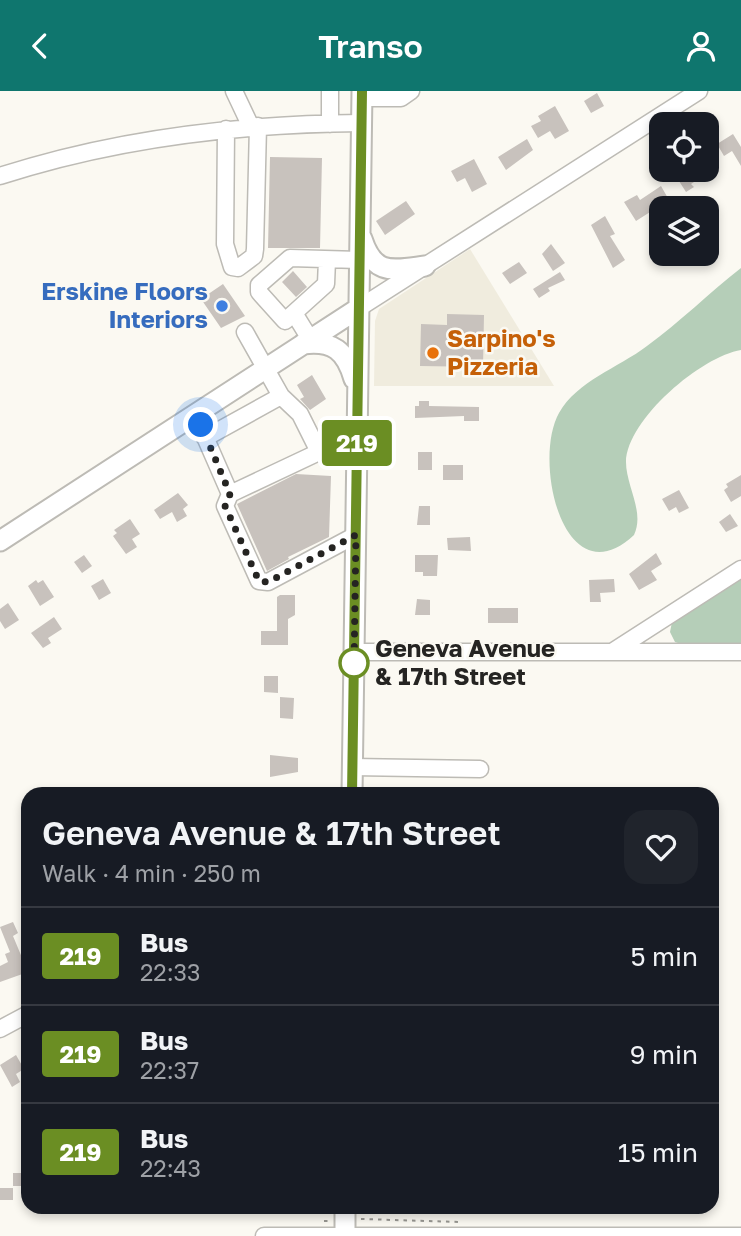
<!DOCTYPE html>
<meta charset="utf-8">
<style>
:root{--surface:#171b24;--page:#20242c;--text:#f1f3f6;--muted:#9ea1a6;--line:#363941;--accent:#0f766e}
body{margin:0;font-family:"Golos Text",sans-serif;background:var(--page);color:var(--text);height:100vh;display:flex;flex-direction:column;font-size:26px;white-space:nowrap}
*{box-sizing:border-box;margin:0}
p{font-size:23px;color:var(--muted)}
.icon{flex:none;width:38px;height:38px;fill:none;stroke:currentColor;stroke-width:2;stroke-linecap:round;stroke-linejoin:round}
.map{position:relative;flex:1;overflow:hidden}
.sheet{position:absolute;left:21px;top:696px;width:698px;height:427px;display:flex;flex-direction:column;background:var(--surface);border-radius:21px;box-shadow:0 4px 10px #0003}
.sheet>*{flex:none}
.badge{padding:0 14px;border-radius:5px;font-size:24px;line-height:46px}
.buttons{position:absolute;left:649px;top:21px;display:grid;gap:14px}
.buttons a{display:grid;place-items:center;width:70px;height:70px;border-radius:14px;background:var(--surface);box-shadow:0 4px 10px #0003;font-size:35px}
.you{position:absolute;width:35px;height:35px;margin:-18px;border:5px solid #fff;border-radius:50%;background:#1a73e8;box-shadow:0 0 0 10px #1a73e833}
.map>.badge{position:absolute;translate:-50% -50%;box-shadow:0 0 0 4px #fff}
.round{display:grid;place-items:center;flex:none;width:74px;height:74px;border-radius:21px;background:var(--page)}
.overview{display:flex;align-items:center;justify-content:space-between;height:119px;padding:0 21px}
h1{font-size:33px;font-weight:600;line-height:52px}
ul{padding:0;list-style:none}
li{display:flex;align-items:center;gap:21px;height:98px;padding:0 21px;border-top:2px solid var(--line)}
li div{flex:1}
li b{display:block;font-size:26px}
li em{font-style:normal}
li .badge{min-width:77px;font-weight:700;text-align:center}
header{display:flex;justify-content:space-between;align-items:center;height:91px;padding:0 21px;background:var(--accent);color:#fff;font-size:32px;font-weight:600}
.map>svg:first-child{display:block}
.built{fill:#f0ecde}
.green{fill:#b5ceb8}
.building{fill:#c8c2bd}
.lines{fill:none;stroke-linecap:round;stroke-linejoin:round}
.minor-casing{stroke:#bdbbb5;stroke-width:19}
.major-casing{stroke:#bdbbb5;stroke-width:23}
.path{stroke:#989792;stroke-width:2;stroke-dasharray:3.5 5;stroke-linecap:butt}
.minor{stroke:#fff;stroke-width:16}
.major{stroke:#fff;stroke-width:19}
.line-casing{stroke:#fff;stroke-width:16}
.line{stroke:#6b8e23;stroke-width:10}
.walk{stroke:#252422;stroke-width:7;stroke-dasharray:0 12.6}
.shop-dot{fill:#3f7fe0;stroke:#fbf9f2;stroke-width:2.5}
.food-dot{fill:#e8710a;stroke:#fbf9f2;stroke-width:2.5}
.stop-dot{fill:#fff;stroke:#6b8e23;stroke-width:3.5}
.labels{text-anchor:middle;stroke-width:5;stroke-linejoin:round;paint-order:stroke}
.shop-label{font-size:24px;font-weight:bold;fill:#366cbe;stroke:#fbf9f2;text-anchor:end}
.food-label{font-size:24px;font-weight:bold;fill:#c56008;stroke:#fbf9f2;text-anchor:start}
.stop-label{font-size:24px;font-weight:bold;fill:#252422;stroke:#fbf9f2;text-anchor:start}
</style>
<header><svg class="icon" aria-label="back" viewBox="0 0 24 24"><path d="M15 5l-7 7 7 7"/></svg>Transo<svg class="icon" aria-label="person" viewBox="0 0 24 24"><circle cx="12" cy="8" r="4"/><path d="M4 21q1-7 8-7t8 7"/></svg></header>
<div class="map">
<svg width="741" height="1145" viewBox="0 0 741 1145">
<rect width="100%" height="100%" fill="#fbf9f2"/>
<path class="built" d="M470 158 554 295H374L375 230 379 218Z"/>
<path class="green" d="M741 177V259C702 265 627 328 626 371 626 395 645 421 634 444 564 509 532 370 559 322 577 290 618 277 647 255 680 231 709 202 741 177Z
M741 487V554H684L675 551 670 541 672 531Z"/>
<path class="building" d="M597 2 604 15 591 22 584 10Z
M555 15 569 40 555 48 550 40 538 47 531 35 541 30 538 25Z
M733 43 741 56V75L732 60 724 65 717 53Z
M527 48 533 59 506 79 498 66Z
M270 66 322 67 320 157H268Z
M474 68 487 93 472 101 465 87 457 91 451 80Z
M672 79H690L697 89 691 93 694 96 686 101Z
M661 95 669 109 636 130 624 111 637 104 640 109Z
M406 110 415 123 385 144 376 130Z
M605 125 615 143 610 145 625 169 613 177 591 134Z
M551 153 565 172 553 180 542 163Z
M519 171 527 182 510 193 502 182Z
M293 180 307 196 296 206 282 191Z
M560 181 565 189 548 197 550 200 539 207 533 198Z
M223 193 245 225 221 237 201 208Z
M447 223 484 224 483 276 420 275 421 233 447 234Z
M312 284 326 308 310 319 300 308 304 306 297 294Z
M419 310H429V315L479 316V330H464V325L415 327V315H419Z
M418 361H432V379H418Z
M443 374H463V389H443Z
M296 383 331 385 329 446 288 466 289 468 267 480 237 413Z
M741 384V405L731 411 724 399 728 396 726 393Z
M679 399 689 417 679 422 676 416 669 420 662 408Z
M178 402 188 414 183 418 187 425 177 431 172 421 160 428 154 419Z
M419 415H430V434H417Z
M730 423 738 435 726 441 719 431Z
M130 428 140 443 132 448 137 456 126 463 113 445 117 442 114 439Z
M470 446 471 460 448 459 447 447Z
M656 462 662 473 651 480 657 489 639 499 629 483Z
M84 464 92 475 82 482 74 471Z
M415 464H438L437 485H423V481H415Z
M103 488 111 502 99 509 91 495Z
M614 488 615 501 600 502 601 511H590L589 489Z
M36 489 38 492 43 489 54 506 40 515 28 495Z
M280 504H295V524L288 528V554H261V540H277V506Z
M417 508 430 509V524H415Z
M8 512 19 529 5 538 0 530V518Z
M488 517H518V532H488Z
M54 526 62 538 48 547 51 552 43 557 31 542Z
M264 585H278V602L264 601Z
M280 606 294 607 293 628 280 627Z
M270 664 298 667V681L270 686Z
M13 831 18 842 13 845 23 869 28 867V881L0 891V875L8 871 5 863 10 861 0 836Z
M16 964 24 978 16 983 20 991 12 996 0 974Z
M13 1082H25V1095H13Z
M0 1097H13V1109H0Z"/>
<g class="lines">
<defs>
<path id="minor" d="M234 0 251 36
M362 7H401L411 0
M330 33V0
M226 38 225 153 232 176 238 177 254 165 255 158 258 35
M0 85C117 47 238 33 361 32
M327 169 326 193 285 230 259 201V194L290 167 359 169
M359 217 699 0
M294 222 310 248
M195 323 230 403 319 361 300 323 281 305 245 241
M205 347 281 305
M319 361 357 362
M230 403 225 415 259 490 268 491 356 444
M354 561H741
M612 561 741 478
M352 676 480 678
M0 938 28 923
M264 1145H741"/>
<path id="major" d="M362 148C374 185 392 179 425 175
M303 253C333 249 346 260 354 288
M0 450 359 217
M352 704 362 0
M345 1116V1145"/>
</defs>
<use href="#minor" class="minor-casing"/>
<use href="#major" class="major-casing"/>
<path class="path" d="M361 1128 460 1131
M324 1130H331"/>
<use href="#minor" class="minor"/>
<use href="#major" class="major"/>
</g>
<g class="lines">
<defs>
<path id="line" d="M352 704 362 0"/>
</defs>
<use href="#line" class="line-casing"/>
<use href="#line" class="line"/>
<path class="walk" d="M201 334 230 403 225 415 259 490 268 491 356 444 354 575V572"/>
</g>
<circle class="shop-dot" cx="222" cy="215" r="7"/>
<circle class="food-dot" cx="433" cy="262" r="7"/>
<circle class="stop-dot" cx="354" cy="572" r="14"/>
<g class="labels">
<g class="shop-label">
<text x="208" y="209">Erskine Floors<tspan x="208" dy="28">Interiors</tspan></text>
</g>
<g class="food-label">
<text x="447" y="256">Sarpino's<tspan x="447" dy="28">Pizzeria</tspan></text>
</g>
<g class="stop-label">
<text x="375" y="566">Geneva Avenue<tspan x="375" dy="28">&amp; 17th Street</tspan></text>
</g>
</g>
</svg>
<div class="buttons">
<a><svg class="icon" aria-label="locate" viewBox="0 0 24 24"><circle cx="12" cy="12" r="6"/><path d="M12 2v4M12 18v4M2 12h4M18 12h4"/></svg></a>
<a><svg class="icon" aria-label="layers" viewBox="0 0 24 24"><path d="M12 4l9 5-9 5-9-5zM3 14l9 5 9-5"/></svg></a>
</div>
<div class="you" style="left:201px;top:334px"></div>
<b class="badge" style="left:357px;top:352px;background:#6b8e23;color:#fff">219</b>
<section class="sheet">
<div class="overview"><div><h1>Geneva Avenue &amp; 17th Street</h1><p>Walk · 4 min · 250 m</p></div><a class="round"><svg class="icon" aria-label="heart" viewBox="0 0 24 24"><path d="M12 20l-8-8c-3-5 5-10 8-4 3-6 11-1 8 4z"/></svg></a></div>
<ul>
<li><span class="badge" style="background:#6b8e23;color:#fff">219</span><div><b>Bus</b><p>22:33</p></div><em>5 min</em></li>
<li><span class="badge" style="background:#6b8e23;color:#fff">219</span><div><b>Bus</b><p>22:37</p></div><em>9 min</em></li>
<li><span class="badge" style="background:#6b8e23;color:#fff">219</span><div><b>Bus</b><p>22:43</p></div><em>15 min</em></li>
</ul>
</section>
</div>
